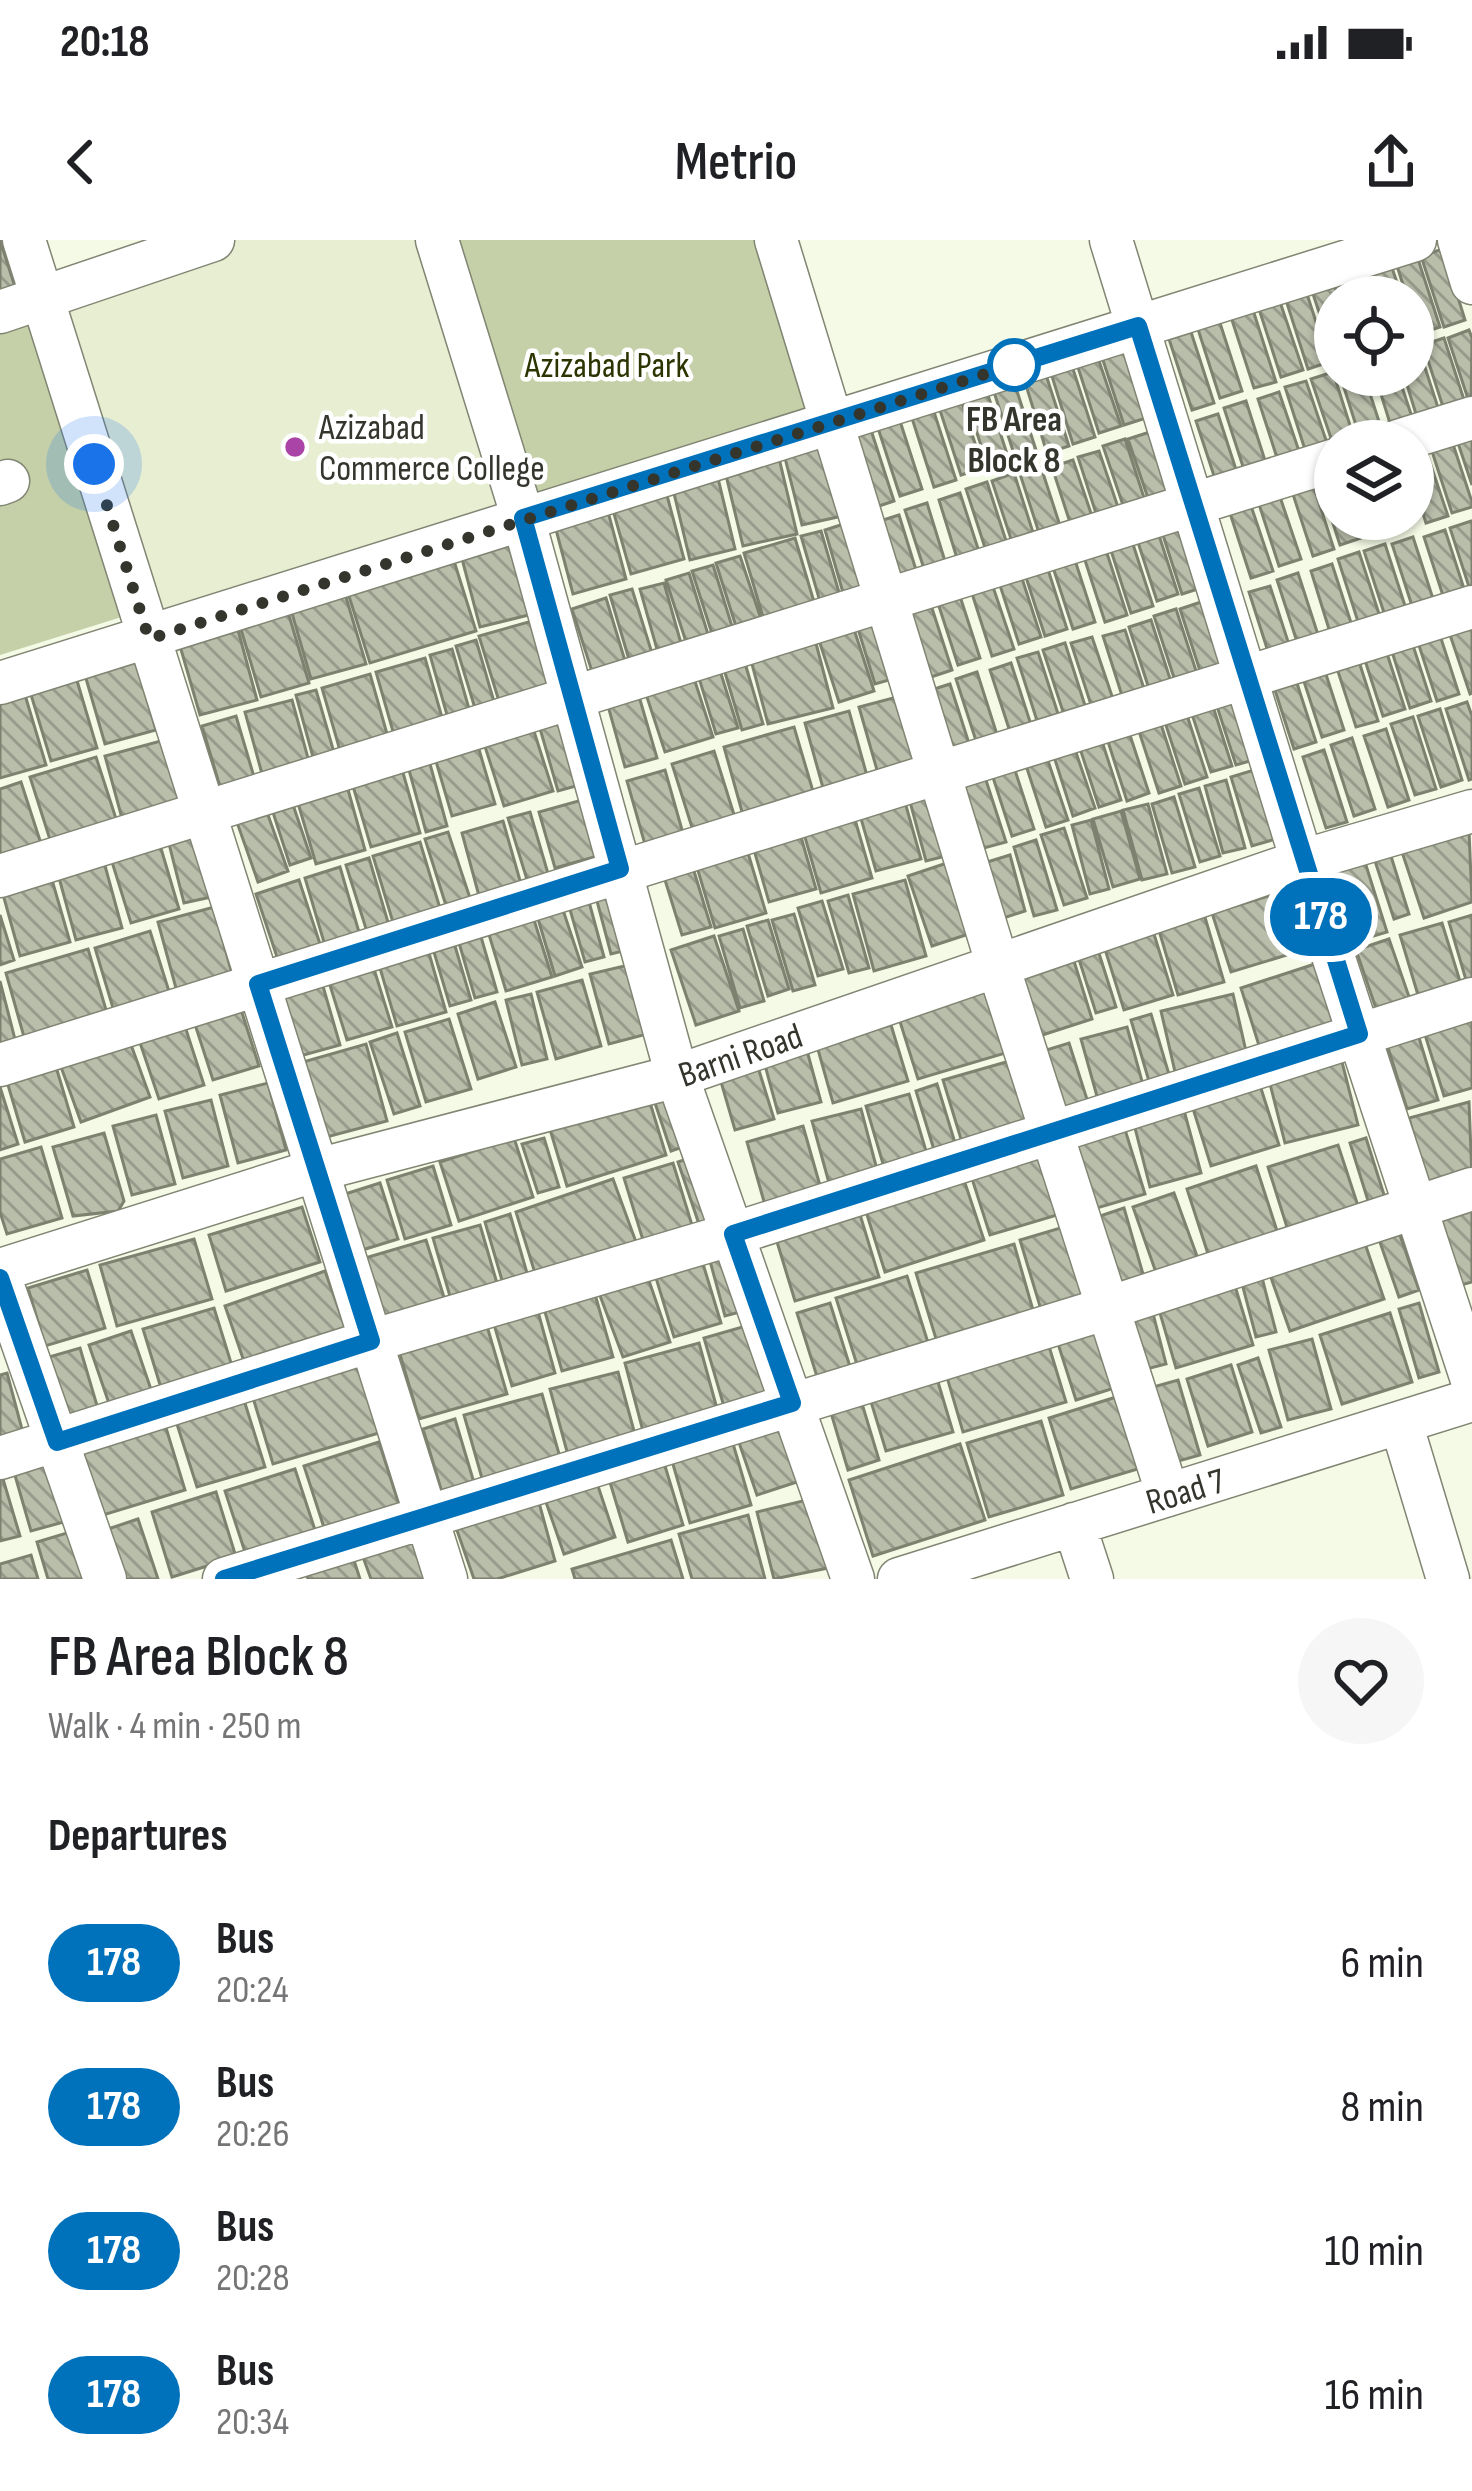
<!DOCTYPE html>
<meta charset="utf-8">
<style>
:root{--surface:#fff;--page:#f6f6f6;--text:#202124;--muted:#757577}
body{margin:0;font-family:"Sofia Sans Condensed",sans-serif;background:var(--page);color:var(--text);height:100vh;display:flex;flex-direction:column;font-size:45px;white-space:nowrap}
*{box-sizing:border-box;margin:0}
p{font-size:39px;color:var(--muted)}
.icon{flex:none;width:66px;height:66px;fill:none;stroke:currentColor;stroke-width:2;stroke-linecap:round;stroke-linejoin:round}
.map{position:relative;height:1339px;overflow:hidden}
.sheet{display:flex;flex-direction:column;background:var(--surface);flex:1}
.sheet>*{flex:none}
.badge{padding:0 24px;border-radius:39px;font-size:42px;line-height:78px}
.fabs{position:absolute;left:1314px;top:36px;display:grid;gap:24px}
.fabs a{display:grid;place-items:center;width:120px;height:120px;border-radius:50%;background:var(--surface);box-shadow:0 3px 9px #0004;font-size:60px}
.you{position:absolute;width:60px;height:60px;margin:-30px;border:9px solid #fff;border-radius:50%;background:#1a73e8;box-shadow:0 0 0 18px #1a73e833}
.map>.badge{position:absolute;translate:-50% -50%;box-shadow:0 0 0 6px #fff}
h2{padding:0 48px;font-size:45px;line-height:108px}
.round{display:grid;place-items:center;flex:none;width:126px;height:126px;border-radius:63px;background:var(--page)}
.overview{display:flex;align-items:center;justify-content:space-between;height:204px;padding:0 48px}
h1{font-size:57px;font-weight:600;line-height:90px}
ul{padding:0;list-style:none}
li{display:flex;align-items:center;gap:36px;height:144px;padding:0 48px}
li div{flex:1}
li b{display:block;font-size:45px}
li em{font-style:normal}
li .badge{min-width:132px;font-weight:700;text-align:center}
.status{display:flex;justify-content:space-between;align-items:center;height:84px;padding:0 60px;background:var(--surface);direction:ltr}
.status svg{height:33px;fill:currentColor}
header{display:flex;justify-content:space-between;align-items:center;height:156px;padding:0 48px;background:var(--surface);font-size:54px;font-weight:600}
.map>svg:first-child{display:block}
.built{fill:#e7eed2}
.green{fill:#c5d0a8}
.building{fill:url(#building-back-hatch);stroke:#7d8270;stroke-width:3}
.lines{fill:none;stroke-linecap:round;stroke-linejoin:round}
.minor-casing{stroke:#818573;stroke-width:45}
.minor{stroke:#fff;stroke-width:42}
.line-casing{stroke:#fff;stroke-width:27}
.line{stroke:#0072bc;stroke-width:18}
.walk{stroke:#34362e;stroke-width:12;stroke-dasharray:0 21.6}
.stop-dot{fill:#fff;stroke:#0072bc;stroke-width:6}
.poi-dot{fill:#ab44a7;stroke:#fff;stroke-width:4.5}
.labels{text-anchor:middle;stroke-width:9;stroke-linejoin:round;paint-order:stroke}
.park-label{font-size:36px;fill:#2c3500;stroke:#fff}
.stop-label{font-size:36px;font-weight:bold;fill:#34362e;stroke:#fff}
.poi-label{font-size:36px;fill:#34362e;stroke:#fff;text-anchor:start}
.street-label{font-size:36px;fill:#34362e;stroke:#fff}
</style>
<div class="status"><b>20:18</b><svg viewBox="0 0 49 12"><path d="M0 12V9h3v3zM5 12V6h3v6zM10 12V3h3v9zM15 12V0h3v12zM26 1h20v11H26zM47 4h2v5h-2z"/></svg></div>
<header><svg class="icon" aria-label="back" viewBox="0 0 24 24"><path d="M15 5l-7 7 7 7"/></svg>Metrio<svg class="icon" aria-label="share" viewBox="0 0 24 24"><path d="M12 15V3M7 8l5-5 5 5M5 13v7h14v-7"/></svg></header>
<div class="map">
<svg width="1472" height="1339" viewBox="0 0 1472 1339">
<defs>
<pattern id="building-back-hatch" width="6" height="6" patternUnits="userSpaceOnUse" patternTransform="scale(3)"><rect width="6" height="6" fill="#b9beab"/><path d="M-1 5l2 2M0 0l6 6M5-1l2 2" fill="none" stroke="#979b8c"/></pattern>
</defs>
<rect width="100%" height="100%" fill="#f4fae5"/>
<path class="built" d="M213 0H437L523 278 149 399 43 59Z"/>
<path class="green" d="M437 0H776L832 181 523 278Z
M36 82 128 375 0 415V93Z"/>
<path class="building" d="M0 0 15 47 0 52Z
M1443 9 1465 80 1444 87 1421 16Z
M1417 16 1440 87 1419 94 1413 57H1407L1396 23Z
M1392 28 1402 57H1378L1370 34Z
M1366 37 1372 57H1349L1344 44Z
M1334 44 1338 57H1335V120L1312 51Z
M1306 51 1329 122 1308 129 1285 57Z
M1279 59 1303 130 1281 137 1258 66Z
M1253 70 1276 142 1254 148 1231 77Z
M1219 80 1242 151 1220 158 1197 86Z
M1469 90 1472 98 1471 168 1448 98Z
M1191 92 1214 163 1192 170 1169 99Z
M1444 98 1467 169 1446 176 1423 105Z
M1123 107 1146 178 1124 185 1101 114Z
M1419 109 1442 180 1420 187 1404 135H1413V111Z
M1097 115 1121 186 1099 193 1076 121Z
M1072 126 1095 197 1073 204 1051 133Z
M1333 132 1355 201H1335V210L1311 139Z
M1046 135 1069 206 1047 213 1025 142Z
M1340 135H1364L1384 197 1361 201Z
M1375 135H1398L1416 189 1394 196Z
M1306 141 1330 212 1308 219 1285 147Z
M1014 142 1037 213 1016 220 993 149Z
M986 149 1009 220 988 227 965 156Z
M1279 152 1303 223 1281 230 1258 159Z
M960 157 983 228 961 235 938 164Z
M1246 161 1269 233 1247 239 1224 168Z
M933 169 956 240 934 247 911 175Z
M1218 174 1241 245 1219 251 1196 181Z
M899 178 922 249 900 256 877 185Z
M1472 185V245L1454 191Z
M871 190 894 261 873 268 850 197Z
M1150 192 1173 263 1152 270 1128 199Z
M831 194 851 274 802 285 782 206Z
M1450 195 1472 262V267L1452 273 1429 202Z
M1125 199 1148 270 1127 277 1103 206Z
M1424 205 1448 276 1426 283 1413 242V208Z
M1099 211 1123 282 1101 289 1078 217Z
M779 218 797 294 743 306 725 231Z
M1073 220 1097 291 1075 298 1052 227Z
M1041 227 1064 298 1043 305 1020 234Z
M1335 228V279H1355L1361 298 1340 305 1317 234Z
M1014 233 1037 305 1015 311 992 241Z
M717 234 735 309 690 320 672 245Z
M1311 238 1334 309 1313 316 1290 245Z
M987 242 1010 313 989 320 966 249Z
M665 248 684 319 631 334 611 263Z
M1277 248 1301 319 1279 326 1256 255Z
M960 253 983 324 961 331 939 260Z
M1249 260 1273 331 1251 338 1228 267Z
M927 263 949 334 928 341 905 270Z
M607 268 626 339 573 354 554 282Z
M899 275 921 346 900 353 877 282Z
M1180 276 1204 347 1182 354 1159 283Z
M1360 279H1384L1387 290 1366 296Z
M1471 281 1472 283V356L1450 288Z
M850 282 871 356 846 363 825 290Z
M1155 283 1178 354 1157 361 1134 290Z
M1445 290 1468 361 1447 368 1424 297Z
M821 291 843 366 823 372 801 296Z
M1130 295 1153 366 1131 373 1108 301Z
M526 297 545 371 480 387 461 315Z
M1413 297 1436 368 1415 375 1392 304Z
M795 298 817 372 766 387 744 313Z
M1104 304 1127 375 1105 382 1082 311Z
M1385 304 1408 375 1387 382 1364 311Z
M1072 311 1095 382 1073 389 1050 318Z
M1359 312 1382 383 1361 391 1338 319Z
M740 316 764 388 739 396 716 323Z
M1044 317 1067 389 1045 396 1022 325Z
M454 321 476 391 370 423 348 353Z
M1332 324 1355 395 1333 402 1311 331Z
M713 325 735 396 715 403 692 331Z
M1018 326 1041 397 1019 404 996 333Z
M689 333 711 404 689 411 666 340Z
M1298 333 1321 404 1300 411 1277 340Z
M990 338 1014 409 992 416 969 344Z
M664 343 684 414 660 420 640 349Z
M1270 346 1293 417 1272 424 1249 352Z
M957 347 980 418 958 425 935 354Z
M632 349 656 426 633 433 610 355Z
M345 354 366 424 311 439 291 370Z
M606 358 629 434 596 444 572 369Z
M929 359 952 430 931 437 907 366Z
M1201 362 1224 433 1203 440 1180 369Z
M875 369 896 438 875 444 854 376Z
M1176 369 1199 440 1177 447 1154 376Z
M288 372 309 443 261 457 240 386Z
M851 380 874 451 839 462 816 391Z
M1151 380 1174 451 1152 458 1129 387Z
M532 381 555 456 502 471 479 396Z
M1436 383 1459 454 1437 461 1414 390Z
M1446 383 1472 388V453L1470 454Z
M238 390 257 460 200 475 180 406Z
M1125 390 1148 461 1126 468 1103 396Z
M1408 390 1431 461 1410 468 1387 396Z
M813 392 833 468 768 484 748 409Z
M1092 397 1116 468 1094 474 1071 403Z
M1382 398 1405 469 1383 476 1360 405Z
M476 400 497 472 478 478 456 406Z
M1065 403 1088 475 1066 481 1043 410Z
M452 409 473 483 451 489 430 415Z
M1355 409 1378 481 1356 487 1333 416Z
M1038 412 1061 483 1040 490 1017 418Z
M742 413 763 484 742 490 721 419Z
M425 418 445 488 396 502 376 432Z
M1321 419 1344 490 1322 497 1299 426Z
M136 421 156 490 105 504 85 435Z
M717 421 738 488 716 494 696 428Z
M1011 423 1034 494 1013 501 990 430Z
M691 429 713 497 665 512 643 445Z
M1293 431 1316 502 1294 509 1271 438Z
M977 432 1000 504 979 510 956 439Z
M75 434 97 508 51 521 29 448Z
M370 434 391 508 343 521 322 448Z
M950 444 973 516 951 522 928 451Z
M636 446 657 518 625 527 605 455Z
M1235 447 1257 519 1236 525 1213 454Z
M316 450 337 523 316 528 296 455Z
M908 454 927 523 879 537 859 467Z
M1209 454 1232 526 1211 532 1188 462Z
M25 455 46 525 0 538V462Z
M292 460 311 529 264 541 245 472Z
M1467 462 1472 476V539L1469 540 1446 469Z
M1184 466 1207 537 1185 544 1162 473Z
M1440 469 1462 540 1441 547 1418 476Z
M565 470 587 543 558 551 537 478Z
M849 471 869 543 825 555 805 483Z
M1158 475 1181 546 1159 553 1136 482Z
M236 476 257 547 223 557 202 486Z
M1413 477 1436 549 1415 555 1391 484Z
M531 482 553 551 504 566 482 497Z
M1126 483 1149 553 1127 561 1104 489Z
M794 487 815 558 744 579 724 507Z
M1098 489 1121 560 1099 567 1076 496Z
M1386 489 1409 560 1388 567 1364 496Z
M1071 498 1095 568 1073 576 1050 504Z
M1352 498 1375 569 1354 576 1331 505Z
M168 499 189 577 126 593 105 516Z
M478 506 495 564 452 576 435 518Z
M1044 509 1068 580 1046 587 1023 516Z
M1324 510 1347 582 1326 588 1303 517Z
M714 511 737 584 695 597 672 524Z
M427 513 447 586 426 592 406 519Z
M96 517 120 591 54 612 30 537Z
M1011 518 1034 589 1012 596 989 525Z
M400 522 420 593 371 607 350 536Z
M1257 529 1279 598 1252 606 1231 537Z
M665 530 686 604 648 615 627 541Z
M983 531 1006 602 984 608 961 537Z
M938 538 958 613 926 621 906 547Z
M345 539 365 610 316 624 295 553Z
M1226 540 1245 608 1223 613 1205 546Z
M21 542 45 616 0 630V549Z
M901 548 921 619 876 631 856 561Z
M1199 548 1220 616 1200 622 1179 554Z
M289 553 311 618 290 625 269 560Z
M1174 557 1195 627 1172 633 1152 564Z
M589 558 605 614 555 628 539 572Z
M263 561 288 631 258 642 233 571Z
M1148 564 1167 634 1142 640 1123 570Z
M851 566 872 638 821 653 800 580Z
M1121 571 1140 639 1113 647 1093 579Z
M530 572 549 637 528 643 508 578Z
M1091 580 1109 649 1090 654 1072 585Z
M503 581 521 644 479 656 462 593Z
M797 583 816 649 769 662 750 596Z
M194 586 211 657 184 663 166 592Z
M1064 588 1087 658 1064 665 1041 595Z
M1469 590 1472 662 1424 678 1402 612Z
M448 592 473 667 449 675 425 599Z
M157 595 179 669 131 683 108 609Z
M1036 600 1057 670 1034 676 1014 607Z
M420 602 442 675 395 689 373 616Z
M745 603 766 673 715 688 694 617Z
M101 611 122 688 76 700 55 623Z
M1390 613 1409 674 1394 679 1374 618Z
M1010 615 1025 671 1000 679 984 623Z
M369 618 390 689 368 695 346 625Z
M690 618 711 687 682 695 661 627Z
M1364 619 1387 692 1350 703 1327 631Z
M956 620 981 690 932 706 908 636Z
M340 627 361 699 326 709 305 638Z
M50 633 70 702 20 716 1 647Z
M617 639 635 708 611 714 593 646Z
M299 640 322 710 279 723 256 654Z
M905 640 926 716 874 731 853 654Z
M585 647 604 717 585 722 565 652Z
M1285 651 1303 710 1231 732 1212 673Z
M558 655 582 727 555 736 533 662Z
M848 655 869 728 849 733 828 661Z
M822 661 843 729 818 736 798 668Z
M529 664 552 737 506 751 484 678Z
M214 667 236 749 180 763 158 682Z
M794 674 815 745 793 751 772 680Z
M1204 674 1224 742 1178 755 1158 687Z
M0 675 14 720 0 725Z
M1472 675V756L1471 757 1449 682Z
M768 680 789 749 768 756 747 686Z
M477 683 497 752 475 758 455 689Z
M1442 683 1463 751 1421 765 1400 695Z
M743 689 764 761 740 768 719 696Z
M150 691 172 761 116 778 95 708Z
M1153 691 1173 755 1124 770 1104 706Z
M424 696 446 772 397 786 375 711Z
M452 696 471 760 450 766 431 702Z
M714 696 739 771 696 785 671 710Z
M1389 699 1415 774 1382 786 1356 710Z
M1097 707 1116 767 1096 773 1077 713Z
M88 709 109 780 26 804 6 733Z
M369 713 392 787 347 800 324 726Z
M1073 718 1092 779 1036 797 1016 736Z
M637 723 655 792 609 804 590 734Z
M1315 724 1337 791 1262 815 1241 748Z
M318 729 340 805 293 818 271 742Z
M582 740 601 806 556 819 537 752Z
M1002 740 1022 808 918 839 897 772Z
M0 741 18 811 0 815Z
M531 754 547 819 522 825 506 760Z
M1233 754 1248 820 1176 836 1161 771Z
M237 757 259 826 213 840 191 772Z
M495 762 516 827 478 839 458 774Z
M180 771 204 845 159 859 134 785Z
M1151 774 1171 841 1151 848 1131 780Z
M1472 778V848L1444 856 1422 785Z
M449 779 471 849 426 862 405 792Z
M891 785 908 841 833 863 817 806Z
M1127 787 1145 852 1100 867 1081 799Z
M1416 788 1438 860 1407 869 1385 798Z
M126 791 150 857 81 882 57 816Z
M397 793 420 866 394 874 370 802Z
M1069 803 1092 875 1064 884 1040 812Z
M366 804 387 881 323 898 303 822Z
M806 807 821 862 778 873 763 818Z
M1020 818 1041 886 964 909 943 840Z
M1341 818 1358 885 1285 903 1268 836Z
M54 820 74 887 25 902 5 835Z
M757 824 774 879 735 890 719 835Z
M1258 839 1279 905 1211 926 1190 859Z
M268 843 286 910 238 923 220 855Z
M937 844 956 906 935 913 916 851Z
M0 847 18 904 0 910Z
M672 848 691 904 671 911 652 854Z
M909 854 929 921 886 934 866 866Z
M648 856 666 915 567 946 549 886Z
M211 860 228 926 183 938 165 871Z
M1469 862 1472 938 1429 950 1409 878Z
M1182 863 1201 933 1150 947 1132 876Z
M861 869 880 941 832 954 812 881Z
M156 875 175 944 132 955 113 886Z
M1122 880 1145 954 1090 970 1067 896Z
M803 886 823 956 767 972 747 902Z
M104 893 124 961 118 971 73 976 53 907Z
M514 898 533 957 459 981 440 922Z
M544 898 559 947 538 953 522 904Z
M1366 898 1386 961 1370 967 1350 903Z
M1045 903 1067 972 990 995 968 926Z
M1338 905 1362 978 1291 1000 1268 927Z
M41 907 62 978 7 994 0 972V919Z
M696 916 719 984 701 990 678 922Z
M673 923 695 995 646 1010 624 938Z
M433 926 451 985 405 999 387 940Z
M1256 926 1279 997 1210 1020 1187 949Z
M961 931 984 1000 885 1032 863 962Z
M613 939 640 1013 539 1046 516 972Z
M380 943 398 999 359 1011 342 955Z
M1174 953 1201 1027 1159 1041 1133 967Z
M1472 955V1042L1461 1045 1437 965Z
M302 967 320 1022 226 1051 209 995Z
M858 968 879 1037 795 1061 774 992Z
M1124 968 1145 1041 1110 1051 1100 976Z
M510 974 531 1047 506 1054 485 982Z
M1394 978 1419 1050 1399 1057 1374 985Z
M1077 983 1099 1056 1042 1073 1020 1000Z
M480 985 501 1057 454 1070 433 998Z
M1360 989 1384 1059 1290 1091 1265 1021Z
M194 999 212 1059 117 1086 100 1025Z
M426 1000 448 1070 386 1089 365 1018Z
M726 1004 744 1071 725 1076 707 1010Z
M1014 1004 1037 1084 940 1112 916 1033Z
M700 1014 721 1083 674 1097 653 1028Z
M1258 1022 1276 1092 1256 1097 1238 1028Z
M645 1029 670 1102 623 1117 596 1045Z
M87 1030 105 1088 45 1106 28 1048Z
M325 1031 349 1098 248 1133 225 1066Z
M1231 1033 1253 1105 1176 1128 1155 1056Z
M907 1036 930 1109 859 1131 836 1058Z
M592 1044 613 1117 562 1131 541 1058Z
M1149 1058 1166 1124 1135 1132 1118 1066Z
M535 1061 555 1133 512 1146 491 1074Z
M830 1063 852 1133 819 1143 797 1073Z
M1419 1063 1439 1132 1419 1138 1399 1069Z
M214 1068 236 1139 165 1161 143 1089Z
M1104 1072 1127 1144 1076 1160 1053 1088Z
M1390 1073 1412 1142 1342 1164 1320 1095Z
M484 1076 507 1154 419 1179 396 1101Z
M756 1083 777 1155 725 1170 704 1098Z
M1044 1090 1066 1162 963 1192 942 1120Z
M131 1091 156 1164 114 1178 89 1105Z
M1312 1099 1331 1169 1288 1180 1269 1110Z
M699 1103 719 1176 644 1195 625 1123Z
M80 1108 103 1186 72 1194 49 1117Z
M1258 1118 1281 1187 1261 1193 1238 1125Z
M356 1119 379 1193 273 1224 251 1151Z
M932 1122 953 1192 886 1211 865 1142Z
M1231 1125 1252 1192 1208 1206 1187 1139Z
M618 1132 637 1202 569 1219 550 1149Z
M7 1133 27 1208 0 1216V1135Z
M1178 1140 1200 1215 1168 1224 1146 1149Z
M857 1147 879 1220 848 1230 826 1156Z
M1129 1153 1151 1225 1071 1249 1049 1178Z
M542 1154 563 1228 485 1249 464 1175Z
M243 1157 265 1227 197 1247 175 1178Z
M783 1171 806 1239 757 1255 734 1188Z
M163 1178 185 1250 100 1276 78 1204Z
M455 1179 475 1246 443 1256 423 1189Z
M1041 1181 1063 1255 989 1277 967 1203Z
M729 1190 751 1265 690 1283 668 1207Z
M379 1202 404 1280 329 1303 304 1226Z
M960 1204 985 1280 873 1316 849 1240Z
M661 1213 683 1285 628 1302 606 1229Z
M51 1214 71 1280 31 1291 12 1225Z
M592 1228 615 1297 564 1314 540 1245Z
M0 1229 20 1296 0 1301Z
M295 1229 316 1293 246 1315 225 1251Z
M535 1248 555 1321 497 1339H474L452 1276Z
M216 1252 236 1317 172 1337 152 1272Z
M811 1259 828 1328 774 1339 757 1272Z
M748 1275 765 1339H692L679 1294Z
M138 1279 158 1339H125L108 1289Z
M80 1289 96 1339H48L37 1302Z
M411 1289 429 1339H371L359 1306Z
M671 1300 683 1339H575L572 1329Z
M350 1308 360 1339H308L303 1323Z
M31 1315 38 1339H0V1324Z"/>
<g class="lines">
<defs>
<path id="minor" d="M24 0 446 1339
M437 0 523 278 677 836 853 1339
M776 0 998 726 1168 1255
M1111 0 1302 621 1472 1140
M1459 0 1472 43
M0 72 213 0
M1398 201 1472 178
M0 244 8 241
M0 443 1415 0
M0 636 1335 220
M0 825 1472 367
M0 1030 317 930 677 836 1302 621 1472 571
M0 1038 105 1339
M1401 1183 1448 1339
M0 1218 371 1101 733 994 1472 759
M1074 1284 1092 1339
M224 1339 1108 1068 1472 949
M899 1339 1472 1160"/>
</defs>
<use href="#minor" class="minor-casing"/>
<use href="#minor" class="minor"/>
</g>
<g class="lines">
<defs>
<path id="line" d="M0 1038 57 1202 371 1101 258 744 620 629 523 278 1138 86 1359 794 733 994 792 1163 224 1339"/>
</defs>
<use href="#line" class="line-casing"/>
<use href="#line" class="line"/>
<path class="walk" d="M94 224 149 399 1014 125"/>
</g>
<circle class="stop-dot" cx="1014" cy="125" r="24"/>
<circle class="poi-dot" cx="295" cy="207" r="12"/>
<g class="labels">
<g class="park-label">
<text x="607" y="137">Azizabad Park</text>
</g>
<g class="stop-label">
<text x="1014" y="191">FB Area<tspan x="1014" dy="41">Block 8</tspan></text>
</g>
<g class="poi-label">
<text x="319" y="199">Azizabad<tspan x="319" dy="41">Commerce College</tspan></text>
</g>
<g class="street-label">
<text transform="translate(740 814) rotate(-19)" y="13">Barni Road</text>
<text transform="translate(1185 1250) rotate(-17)" y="13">Road 7</text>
</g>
</g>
</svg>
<div class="fabs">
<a><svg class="icon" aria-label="locate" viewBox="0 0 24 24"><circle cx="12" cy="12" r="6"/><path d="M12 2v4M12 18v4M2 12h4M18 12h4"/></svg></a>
<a><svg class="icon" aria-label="layers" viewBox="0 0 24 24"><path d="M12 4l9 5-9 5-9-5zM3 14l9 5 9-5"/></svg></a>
</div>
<div class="you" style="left:94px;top:224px"></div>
<b class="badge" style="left:1321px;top:677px;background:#0072bc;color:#fff">178</b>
</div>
<section class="sheet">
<div class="overview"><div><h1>FB Area Block 8</h1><p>Walk · 4 min · 250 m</p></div><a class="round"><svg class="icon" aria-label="heart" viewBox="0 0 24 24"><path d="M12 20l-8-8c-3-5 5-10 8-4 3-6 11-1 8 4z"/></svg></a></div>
<h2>Departures</h2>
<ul>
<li><span class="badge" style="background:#0072bc;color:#fff">178</span><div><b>Bus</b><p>20:24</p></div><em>6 min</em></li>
<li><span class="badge" style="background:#0072bc;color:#fff">178</span><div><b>Bus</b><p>20:26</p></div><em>8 min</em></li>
<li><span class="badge" style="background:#0072bc;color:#fff">178</span><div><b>Bus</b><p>20:28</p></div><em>10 min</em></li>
<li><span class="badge" style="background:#0072bc;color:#fff">178</span><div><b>Bus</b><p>20:34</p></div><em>16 min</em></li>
</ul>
</section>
